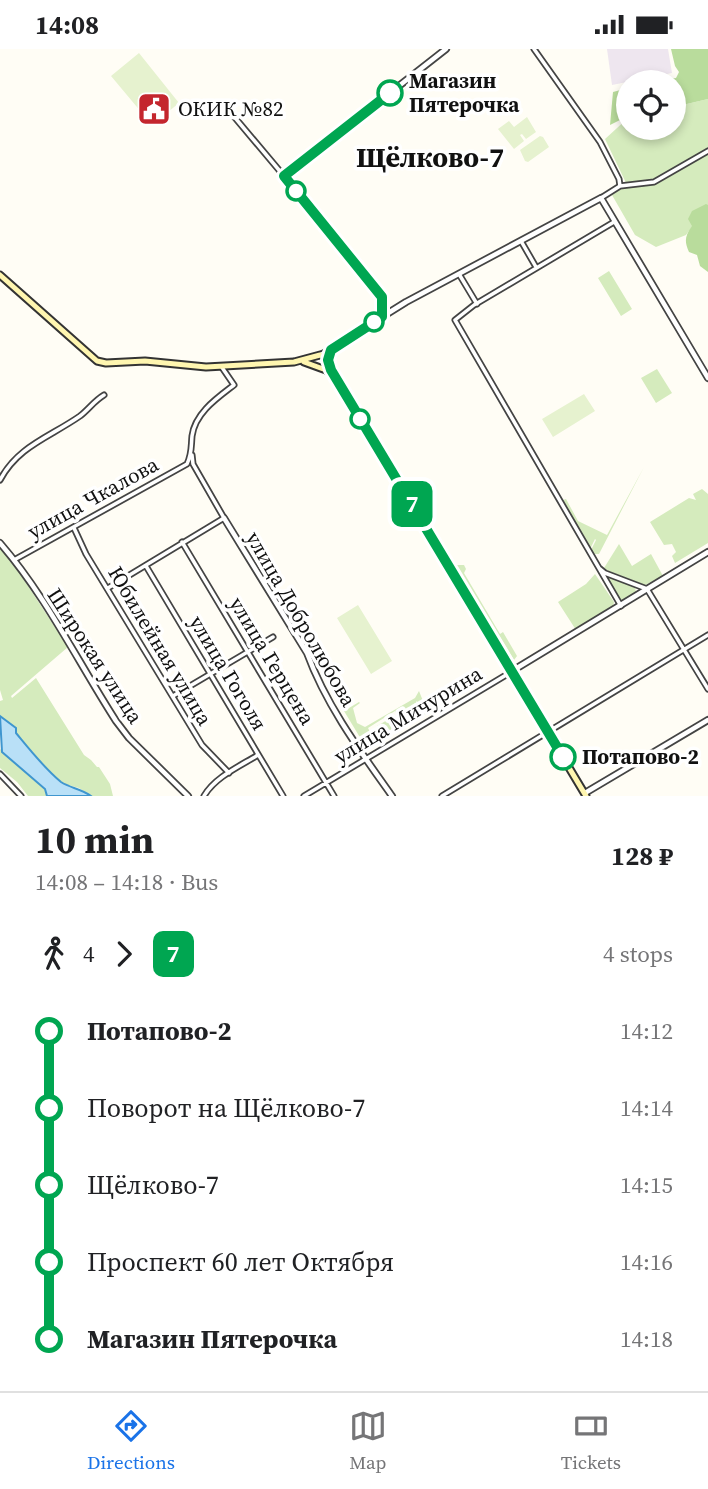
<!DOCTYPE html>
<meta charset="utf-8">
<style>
:root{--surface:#fff;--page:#f2f2f2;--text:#202124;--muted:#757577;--line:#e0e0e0;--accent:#1a73e8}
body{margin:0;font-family:"Source Serif 4",serif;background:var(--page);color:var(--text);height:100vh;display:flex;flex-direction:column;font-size:26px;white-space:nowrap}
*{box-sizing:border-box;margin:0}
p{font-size:23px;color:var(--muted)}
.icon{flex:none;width:38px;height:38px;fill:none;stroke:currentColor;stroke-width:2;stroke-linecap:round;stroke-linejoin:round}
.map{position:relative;height:747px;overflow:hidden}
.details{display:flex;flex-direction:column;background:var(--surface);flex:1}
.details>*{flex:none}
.badge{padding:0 14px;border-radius:10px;font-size:24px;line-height:46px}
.controls{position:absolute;left:616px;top:21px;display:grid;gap:14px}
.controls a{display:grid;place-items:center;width:70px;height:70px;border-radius:50%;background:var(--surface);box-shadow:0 4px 10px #0003;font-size:35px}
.map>.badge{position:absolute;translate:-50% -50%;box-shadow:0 0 0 4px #fff}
.legs{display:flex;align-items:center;gap:10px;height:77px;padding:0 35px;font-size:23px}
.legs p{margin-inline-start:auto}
.overview{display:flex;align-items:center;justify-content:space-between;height:119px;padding:0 35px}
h1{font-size:38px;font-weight:700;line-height:52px}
ul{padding:0 35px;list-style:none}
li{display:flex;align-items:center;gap:24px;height:77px;font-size:26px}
li i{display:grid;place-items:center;width:10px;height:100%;margin:0 9px;background:currentColor}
li i::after{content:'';width:18px;height:18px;margin:-9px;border:5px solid;border-radius:50%;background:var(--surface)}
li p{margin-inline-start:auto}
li:first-child i{background:linear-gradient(#0000 50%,currentColor 0)}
li:last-child i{background:linear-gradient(currentColor 50%,#0000 0)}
.status{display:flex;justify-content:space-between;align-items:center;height:49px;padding:0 35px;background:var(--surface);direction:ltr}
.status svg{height:19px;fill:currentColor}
.menu{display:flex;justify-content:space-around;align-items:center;height:98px;border-top:2px solid var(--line);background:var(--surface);font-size:19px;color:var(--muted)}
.menu a{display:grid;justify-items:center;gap:4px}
.menu .current{color:var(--accent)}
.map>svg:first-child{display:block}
.industrial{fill:#eee6ef}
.green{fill:#d5ebbd}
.forest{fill:#b9dc9c}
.pitch{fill:#e6f2cf}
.water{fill:#b9e0f7;stroke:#3f96cf;stroke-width:2}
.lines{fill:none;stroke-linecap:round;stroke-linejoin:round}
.minor-casing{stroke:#444;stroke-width:7}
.tertiary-casing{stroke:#444;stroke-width:8}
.secondary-casing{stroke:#333;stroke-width:9}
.minor{stroke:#fff;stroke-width:3.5}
.tertiary{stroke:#fff;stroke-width:4.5}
.secondary{stroke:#fff6b0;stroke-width:5}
.line-1-casing{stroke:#fff;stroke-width:16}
.line-1{stroke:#00a651;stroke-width:10}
.stop-1-dot{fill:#fff;stroke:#00a651;stroke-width:3.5}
.labels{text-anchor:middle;stroke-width:7;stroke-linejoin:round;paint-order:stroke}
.stop-label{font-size:21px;font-weight:bold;fill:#111;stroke:#fff;text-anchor:start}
.poi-label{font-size:21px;fill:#111;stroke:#fff;text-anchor:start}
.street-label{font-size:21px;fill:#111;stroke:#fff}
.district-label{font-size:28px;font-weight:bold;fill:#111;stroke:#fff}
</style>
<div class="status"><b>14:08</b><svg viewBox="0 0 49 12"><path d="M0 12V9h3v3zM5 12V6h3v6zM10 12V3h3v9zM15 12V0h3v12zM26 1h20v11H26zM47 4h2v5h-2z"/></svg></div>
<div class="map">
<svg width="708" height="747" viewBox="0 0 708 747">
<rect width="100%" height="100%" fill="#fffdf5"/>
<path class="industrial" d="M607 0H668L672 24 612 36Z"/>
<path class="green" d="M708 50V156L686 186 656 198 635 186 612 146 627 136 605 90 628 69V79H674V58Z
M609 222 632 260 621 267 598 229Z
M657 320 672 344 656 354 641 329Z
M644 418 599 505H593L591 501 596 491 595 490 590 500 563 451 566 450 578 472 607 486Z
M702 440 708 445V494L675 514 672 507 676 503 672 495 664 496 650 473 689 449 696 451 693 445Z
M619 495 632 517 651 505 663 527 645 536 606 521 604 519Z
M0 498 13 514 68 598 11 647 12 649 36 629 84 706 91 711 97 718H99L110 735 113 747H91L79 739 64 735 49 723 16 684 15 678 0 667V652L3 651 0 641Z
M456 516H464L466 520 464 524 500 585 503 583 517 607 514 611Z
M595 525 614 553 613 557 576 581 558 553 586 535Z
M605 527 635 538 636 543 621 552Z
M419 642 423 652 419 654 416 652 417 655 398 667 395 662 368 679 372 687 380 683 377 677 389 670 392 674 424 654 428 655 432 662 367 700 344 662 359 653 360 654 353 659 357 674 365 678 415 649Z
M0 700 45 740 47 747H28L17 733 0 719Z"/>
<path class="forest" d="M671 0H708V50L674 58V33H650L676 29 679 23 675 17Z
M628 39V67L610 76 613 43Z
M706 155 708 156V223L700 217 697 206 689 203C684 192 685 187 692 177L688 170 692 162Z"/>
<path class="pitch" d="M139 4 179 54 152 76 111 27Z
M527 68 536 83 526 90 522 85 520 86 524 92 514 100 498 80 509 72 514 78Z
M540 87 543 88 549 98 528 113 525 112 520 101Z
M584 345 595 362 553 388 542 370Z
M358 556 392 612 371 625 337 569Z"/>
<path class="water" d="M0 667 16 679V684C30 701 44 719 61 733 70 739 82 740 91 747H47L45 740 2 703Z"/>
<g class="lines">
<defs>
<path id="minor" d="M534 0 600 93 619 130 620 137
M226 58 284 127
M601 149 620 137 654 133 708 102
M614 173 474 256 455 271 621 557
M521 192 536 218
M459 225 477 255
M0 431C18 397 50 388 80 367 89 360 94 352 104 346
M74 479 86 505 202 696 229 724
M182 493 334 747
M14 511 187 415C192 405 191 398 192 387 195 364 217 349 234 336L221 317
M146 517 283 747
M599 519 605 524 647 540 708 640
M108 539 224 469 193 415 192 406
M173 647 273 588
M0 725 21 747
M204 747C215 728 240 717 258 706
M304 747 511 623
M442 747 708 586"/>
<path id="tertiary" d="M382 267V249L284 127 446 0
M321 306 406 253 601 149 708 329
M224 469 307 604C326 656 360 702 392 747
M0 494C46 547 78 613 116 672L129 689 188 747
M512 622 708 503
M585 744 708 671"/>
<path id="secondary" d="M0 226 97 312 106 314 145 312 206 318 294 313 320 306 325 307 331 321 586 747
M304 313 326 321 333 326"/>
</defs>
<use href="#minor" class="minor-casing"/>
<use href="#tertiary" class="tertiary-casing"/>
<use href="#secondary" class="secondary-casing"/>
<use href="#minor" class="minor"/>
<use href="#tertiary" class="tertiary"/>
<use href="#secondary" class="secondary"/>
</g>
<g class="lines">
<defs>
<path id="line-1" d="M390 44 284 127 382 248V268L331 301 328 311 331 321 563 708"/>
</defs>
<use href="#line-1" class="line-1-casing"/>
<use href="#line-1" class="line-1"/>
</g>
<defs>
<symbol id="civic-square" viewBox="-11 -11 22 22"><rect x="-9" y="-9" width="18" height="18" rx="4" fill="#c4262e" stroke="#fff"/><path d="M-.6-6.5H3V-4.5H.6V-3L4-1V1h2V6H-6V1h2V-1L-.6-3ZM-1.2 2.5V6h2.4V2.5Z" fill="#fff"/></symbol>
</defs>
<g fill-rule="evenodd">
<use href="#civic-square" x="135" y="41" width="38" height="38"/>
</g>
<g class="stop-1-dot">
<circle cx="390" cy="44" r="12"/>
<circle cx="296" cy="142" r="9"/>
<circle cx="374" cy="273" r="9"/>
<circle cx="360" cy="370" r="9"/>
<circle cx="563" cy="708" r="12"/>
</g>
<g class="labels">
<g class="stop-label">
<text x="409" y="39">Магазин<tspan x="409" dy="24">Пятерочка</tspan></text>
<text x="582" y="715">Потапово-2</text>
</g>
<g class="poi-label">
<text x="178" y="67">ОКИК №82</text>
</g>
<g class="street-label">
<text transform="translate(93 449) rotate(-29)" y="7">улица Чкалова</text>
<text transform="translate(301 570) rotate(60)" y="7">улица Добролюбова</text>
<text transform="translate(160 597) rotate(59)" y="7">Юбилейная улица</text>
<text transform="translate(95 607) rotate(57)" y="7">Широкая улица</text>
<text transform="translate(272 612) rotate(59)" y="7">улица Герцена</text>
<text transform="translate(228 624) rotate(59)" y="7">улица Гоголя</text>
<text transform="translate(408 666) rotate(-31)" y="7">улица Мичурина</text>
</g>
<g class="district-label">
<text x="430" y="118">Щёлково-7</text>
</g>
</g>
</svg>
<div class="controls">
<a><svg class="icon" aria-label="locate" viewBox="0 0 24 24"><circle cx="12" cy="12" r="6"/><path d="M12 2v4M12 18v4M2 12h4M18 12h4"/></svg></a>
</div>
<b class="badge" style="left:412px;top:455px;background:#00a651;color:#fff">7</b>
</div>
<section class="details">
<div class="overview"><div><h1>10 min</h1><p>14:08 – 14:18 · Bus</p></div><b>128 ₽</b></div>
<div class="legs"><svg class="icon" aria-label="walk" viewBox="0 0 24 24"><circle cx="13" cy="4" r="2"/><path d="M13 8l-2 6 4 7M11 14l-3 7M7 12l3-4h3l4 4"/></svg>4<svg class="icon" aria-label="forward" viewBox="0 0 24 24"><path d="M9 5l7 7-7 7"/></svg><b class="badge" style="background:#00a651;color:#fff">7</b><p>4 stops</p></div>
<ul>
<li><i style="color:#00a651"></i><b>Потапово-2</b><p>14:12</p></li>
<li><i style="color:#00a651"></i><span>Поворот на Щёлково-7</span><p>14:14</p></li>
<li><i style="color:#00a651"></i><span>Щёлково-7</span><p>14:15</p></li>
<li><i style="color:#00a651"></i><span>Проспект 60 лет Октября</span><p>14:16</p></li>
<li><i style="color:#00a651"></i><b>Магазин Пятерочка</b><p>14:18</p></li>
</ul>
</section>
<nav class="menu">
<a class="current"><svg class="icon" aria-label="directions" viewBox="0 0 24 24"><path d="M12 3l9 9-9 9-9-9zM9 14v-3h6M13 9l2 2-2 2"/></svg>Directions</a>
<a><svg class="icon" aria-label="map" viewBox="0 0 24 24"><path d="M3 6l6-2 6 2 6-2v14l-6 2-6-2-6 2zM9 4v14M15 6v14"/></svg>Map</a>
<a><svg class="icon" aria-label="tickets" viewBox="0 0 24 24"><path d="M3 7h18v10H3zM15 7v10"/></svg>Tickets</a>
</nav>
